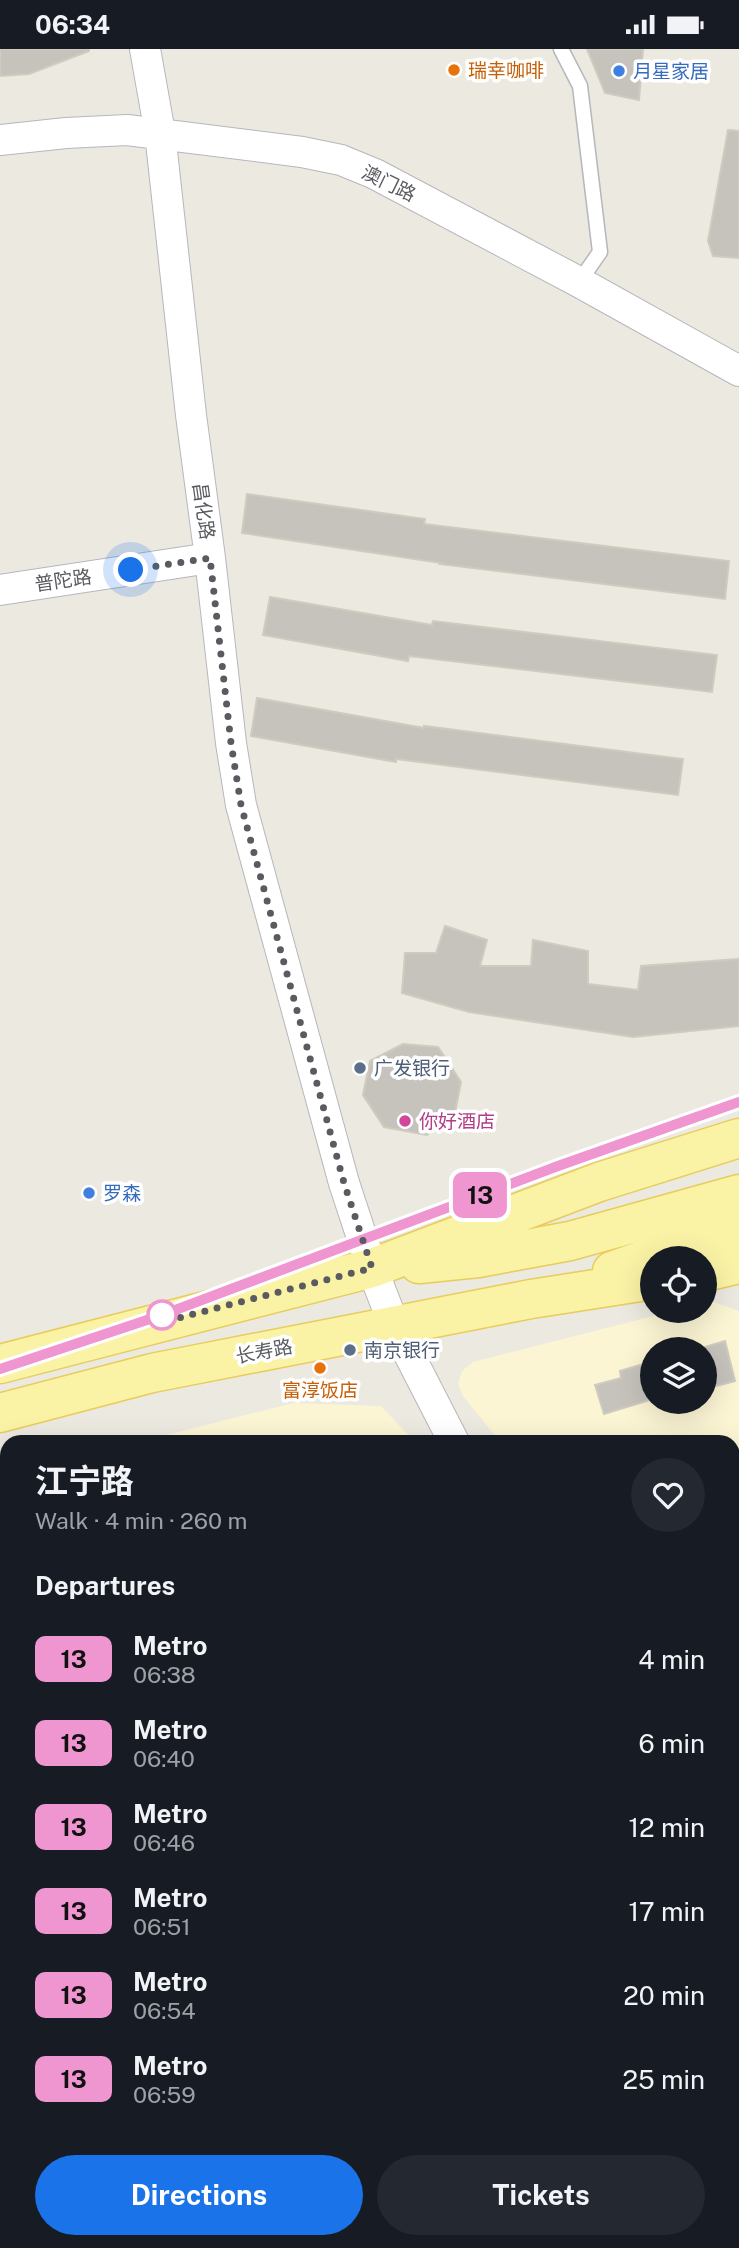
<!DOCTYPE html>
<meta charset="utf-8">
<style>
:root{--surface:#171b24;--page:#242831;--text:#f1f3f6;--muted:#9ea1a6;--accent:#1a73e8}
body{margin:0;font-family:"Public Sans","Noto Sans SC",sans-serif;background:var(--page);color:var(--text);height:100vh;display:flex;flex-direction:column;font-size:26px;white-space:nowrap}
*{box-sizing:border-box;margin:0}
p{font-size:23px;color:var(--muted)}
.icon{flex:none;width:38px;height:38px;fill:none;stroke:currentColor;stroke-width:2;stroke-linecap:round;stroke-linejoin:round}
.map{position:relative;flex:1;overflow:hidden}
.drawer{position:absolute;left:0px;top:1386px;width:740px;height:814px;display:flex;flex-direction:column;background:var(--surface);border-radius:21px 21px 0 0;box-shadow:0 7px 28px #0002}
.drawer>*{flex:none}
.badge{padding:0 14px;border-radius:10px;font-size:24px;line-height:46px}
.controls{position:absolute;left:640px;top:1197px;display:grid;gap:14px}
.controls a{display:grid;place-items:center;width:77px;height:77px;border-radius:50%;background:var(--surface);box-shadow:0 7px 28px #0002;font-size:35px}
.you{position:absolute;width:35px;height:35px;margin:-18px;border:5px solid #fff;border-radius:50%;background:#1a73e8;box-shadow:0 0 0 10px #1a73e833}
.map>.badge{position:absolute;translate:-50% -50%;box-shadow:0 0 0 4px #fff}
h2{padding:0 35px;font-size:26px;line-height:63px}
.round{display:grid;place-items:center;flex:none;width:74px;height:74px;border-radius:37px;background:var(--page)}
.overview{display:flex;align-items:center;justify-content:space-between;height:119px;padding:0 35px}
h1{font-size:33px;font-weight:700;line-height:52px}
.button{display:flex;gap:14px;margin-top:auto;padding:14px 35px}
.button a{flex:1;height:80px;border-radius:42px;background:var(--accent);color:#fff;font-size:28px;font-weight:700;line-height:80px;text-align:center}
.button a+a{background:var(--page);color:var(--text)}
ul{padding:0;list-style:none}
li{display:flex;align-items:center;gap:21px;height:84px;padding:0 35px}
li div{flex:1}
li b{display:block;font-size:26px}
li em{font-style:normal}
li .badge{min-width:77px;font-weight:700;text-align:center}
.status{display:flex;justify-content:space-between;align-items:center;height:49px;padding:0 35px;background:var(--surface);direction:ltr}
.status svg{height:19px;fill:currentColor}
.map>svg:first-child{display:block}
.commercial{fill:#fbf5d4;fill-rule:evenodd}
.building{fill:#c6c3bd;stroke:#cfcbbf;stroke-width:2}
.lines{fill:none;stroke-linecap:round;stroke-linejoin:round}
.highway-tunnel{stroke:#c6c6c0;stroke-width:38;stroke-dasharray:38 19;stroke-linecap:butt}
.lane-casing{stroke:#b6b7bc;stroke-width:17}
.street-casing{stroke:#b6b7bc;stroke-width:32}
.secondary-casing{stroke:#b6b8be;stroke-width:41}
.primary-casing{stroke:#e8cc5c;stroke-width:41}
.lane{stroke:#fff;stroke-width:14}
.street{stroke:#fff;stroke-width:30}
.secondary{stroke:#fff;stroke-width:38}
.primary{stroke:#faf3a6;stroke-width:38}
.line-casing{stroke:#fff;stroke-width:16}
.line{stroke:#ef95cf;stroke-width:10}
.walk{stroke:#595b60;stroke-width:7;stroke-dasharray:0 12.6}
.food-dot{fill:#e8710a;stroke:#fff;stroke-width:2.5}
.shop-dot{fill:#3f7fe0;stroke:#fff;stroke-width:2.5}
.service-dot{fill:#5c6f8a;stroke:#fff;stroke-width:2.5}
.hotel-dot{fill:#d1479c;stroke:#fff;stroke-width:2.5}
.stop-dot{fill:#fff;stroke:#ef95cf;stroke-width:3.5}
.labels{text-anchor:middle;stroke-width:7;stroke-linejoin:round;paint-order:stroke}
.food-label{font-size:19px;fill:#c56008;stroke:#fff;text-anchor:start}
.shop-label{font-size:19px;fill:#366cbe;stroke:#fff;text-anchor:start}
.street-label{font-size:19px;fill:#595b60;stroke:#fff}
.service-label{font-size:19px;fill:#4e5e75;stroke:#fff;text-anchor:start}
.hotel-label{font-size:19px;fill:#b23c85;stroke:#fff;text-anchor:start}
</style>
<div class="status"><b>06:34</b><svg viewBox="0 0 49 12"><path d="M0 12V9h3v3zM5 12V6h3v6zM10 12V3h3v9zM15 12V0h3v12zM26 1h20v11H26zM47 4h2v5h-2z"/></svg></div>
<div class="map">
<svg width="739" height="2199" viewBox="0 0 739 2199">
<rect width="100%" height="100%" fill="#ebe9e0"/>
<path class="commercial" d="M711 1252 739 1262V1589L733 1591V1393H500L463 1347 458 1335 462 1322 473 1313 673 1262H705V1254ZM653 1300H705V1353H653Z
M293 1354 381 1357 415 1393H139Z
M7 1426V1584L0 1575V1428Z"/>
<path class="building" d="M0 0H89V2L29 25 0 27Z
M587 0H643L639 51 605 44Z
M728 81 739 82V209L713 207 708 192Z
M247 445 425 470 424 475 729 512 725 550 440 515 441 514 242 484Z
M270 548 432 576 433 572 717 606 712 643 409 607 408 612 263 586Z
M257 649 424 679V677L683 710 678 746 396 710V713L251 687Z
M445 877 487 891 480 917H531L533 891 588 902V935L638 941 641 917 739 910V977L633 988 469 963 402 944 405 904H436Z
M403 995 438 998 461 1033 455 1064 427 1086 384 1078 363 1046 370 1012Z
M725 1292 735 1332 705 1340V1298Z
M653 1312V1350L604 1365 595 1336 621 1329 620 1322Z"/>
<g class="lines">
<path class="highway-tunnel" d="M733 1594 739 1591
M0 1990 7 1986"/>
<defs>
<path id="lane" d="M561 0 580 37 600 203 579 233"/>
<path id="street" d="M145 0 160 84 191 366 210 509 231 694 241 756 344 1134 372 1219 394 1276 454 1393
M0 91 66 84 127 81 302 103 341 111 375 125 579 233 739 322
M0 541 210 509
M733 1633 739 1631
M733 1731 739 1738
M0 2033 7 2029"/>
<path id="secondary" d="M0 1618 7 1627
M451 2193 456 2199"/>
<path id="primary" d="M419 1215 478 1209 570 1192 739 1145
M612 1222 739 1177
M705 1223 739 1215
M0 1315 372 1219 599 1133 739 1089
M0 1364 152 1324 531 1250 653 1231"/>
</defs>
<use href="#lane" class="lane-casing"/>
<use href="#street" class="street-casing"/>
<use href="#secondary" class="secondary-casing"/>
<use href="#primary" class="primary-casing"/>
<use href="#lane" class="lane"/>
<use href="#street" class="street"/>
<use href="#secondary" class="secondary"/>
<use href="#primary" class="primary"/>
</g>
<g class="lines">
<defs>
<path id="line" d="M0 1320 162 1266 558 1117 739 1053"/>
</defs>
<use href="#line" class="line-casing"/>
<use href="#line" class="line"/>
<path class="walk" d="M131 521 210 509 231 694 241 756 344 1134 372 1219 159 1274 162 1266"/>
</g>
<g class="food-dot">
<circle cx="454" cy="21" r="7"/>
<circle cx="320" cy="1319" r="7"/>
</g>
<g class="shop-dot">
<circle cx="619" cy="22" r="7"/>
<circle cx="89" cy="1144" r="7"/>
</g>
<g class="service-dot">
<circle cx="360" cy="1019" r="7"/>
<circle cx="350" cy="1301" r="7"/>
</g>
<circle class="hotel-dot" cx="405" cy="1072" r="7"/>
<circle class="stop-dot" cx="162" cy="1266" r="14"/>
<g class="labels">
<g class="food-label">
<text x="468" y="28">瑞幸咖啡</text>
<text x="320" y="1348" text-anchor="middle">富淳饭店</text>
</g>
<g class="shop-label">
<text x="633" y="29">月星家居</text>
<text x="103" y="1151">罗森</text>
</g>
<g class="street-label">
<text transform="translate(389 134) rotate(26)" y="7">澳门路</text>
<text transform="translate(204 462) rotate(82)" y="7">昌化路</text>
<text transform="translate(63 531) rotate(-8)" y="7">普陀路</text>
<text transform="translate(264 1302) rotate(-11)" y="7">长寿路</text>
</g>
<g class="service-label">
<text x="374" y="1026">广发银行</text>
<text x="364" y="1308">南京银行</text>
</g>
<g class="hotel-label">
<text x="419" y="1079">你好酒店</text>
</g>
</g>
</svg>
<div class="controls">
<a><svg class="icon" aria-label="locate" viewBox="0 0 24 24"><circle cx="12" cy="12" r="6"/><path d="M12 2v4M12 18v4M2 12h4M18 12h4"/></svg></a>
<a><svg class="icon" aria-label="layers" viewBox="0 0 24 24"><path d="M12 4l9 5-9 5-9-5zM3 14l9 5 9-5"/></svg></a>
</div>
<div class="you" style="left:131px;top:521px"></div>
<b class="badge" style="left:480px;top:1146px;background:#ef95cf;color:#111">13</b>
<section class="drawer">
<div class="overview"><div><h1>江宁路</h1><p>Walk · 4 min · 260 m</p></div><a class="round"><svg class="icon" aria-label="heart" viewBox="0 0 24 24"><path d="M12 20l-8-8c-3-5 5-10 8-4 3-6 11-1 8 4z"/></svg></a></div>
<h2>Departures</h2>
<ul>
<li><span class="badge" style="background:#ef95cf;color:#111">13</span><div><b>Metro</b><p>06:38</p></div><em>4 min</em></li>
<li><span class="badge" style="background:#ef95cf;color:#111">13</span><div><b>Metro</b><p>06:40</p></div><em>6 min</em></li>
<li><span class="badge" style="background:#ef95cf;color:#111">13</span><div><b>Metro</b><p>06:46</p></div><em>12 min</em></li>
<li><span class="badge" style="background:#ef95cf;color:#111">13</span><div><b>Metro</b><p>06:51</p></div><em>17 min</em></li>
<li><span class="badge" style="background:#ef95cf;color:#111">13</span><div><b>Metro</b><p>06:54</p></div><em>20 min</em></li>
<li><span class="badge" style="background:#ef95cf;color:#111">13</span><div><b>Metro</b><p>06:59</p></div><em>25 min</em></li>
</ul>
<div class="button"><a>Directions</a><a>Tickets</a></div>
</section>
</div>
